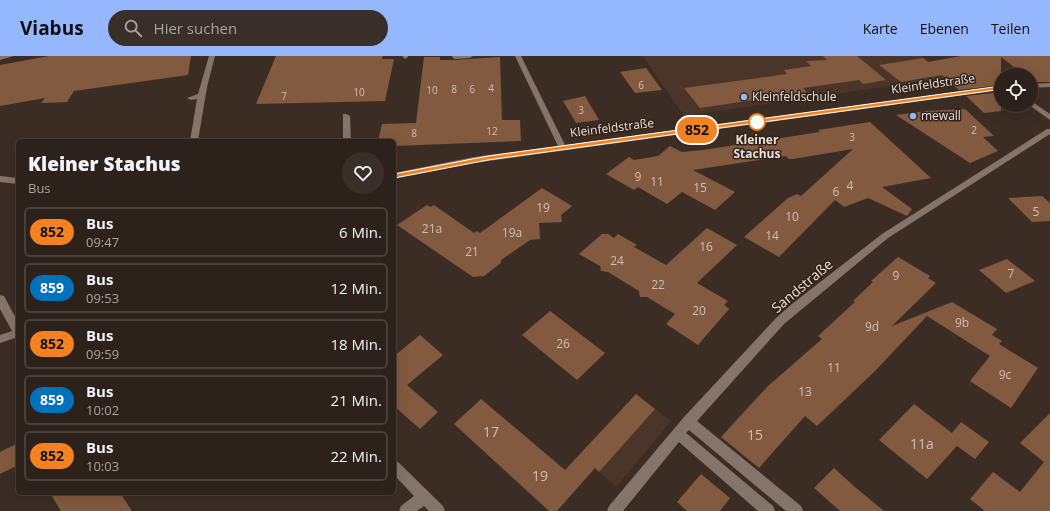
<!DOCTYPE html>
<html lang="de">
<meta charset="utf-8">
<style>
:root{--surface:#2d221b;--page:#392f28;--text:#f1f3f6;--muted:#a7a4a3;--line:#483f3a;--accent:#95b7fd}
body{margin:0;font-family:"Open Sans",sans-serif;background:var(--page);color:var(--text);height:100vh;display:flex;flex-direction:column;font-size:15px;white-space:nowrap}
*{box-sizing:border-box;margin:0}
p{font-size:13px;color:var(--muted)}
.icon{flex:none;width:22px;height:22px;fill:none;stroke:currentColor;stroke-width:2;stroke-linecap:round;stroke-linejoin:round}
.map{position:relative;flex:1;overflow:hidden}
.sheet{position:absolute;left:16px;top:83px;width:380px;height:356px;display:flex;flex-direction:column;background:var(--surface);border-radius:6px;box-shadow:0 4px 16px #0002,0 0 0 1px var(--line)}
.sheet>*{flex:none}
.badge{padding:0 8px;border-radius:13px;font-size:14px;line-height:26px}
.buttons{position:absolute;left:994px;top:12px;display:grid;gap:8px}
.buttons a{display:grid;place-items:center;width:44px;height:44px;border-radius:50%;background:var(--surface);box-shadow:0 4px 16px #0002,0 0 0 1px var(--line);font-size:20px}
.map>.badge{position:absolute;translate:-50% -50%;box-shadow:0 0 0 2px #fff}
.round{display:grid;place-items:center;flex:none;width:42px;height:42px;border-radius:21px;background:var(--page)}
.overview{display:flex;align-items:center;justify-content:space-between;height:68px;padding:0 12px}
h1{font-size:19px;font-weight:800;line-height:30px}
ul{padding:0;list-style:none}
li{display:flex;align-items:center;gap:12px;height:50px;margin:0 8px 6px;padding:0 4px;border:2px solid var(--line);border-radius:6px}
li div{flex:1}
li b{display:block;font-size:15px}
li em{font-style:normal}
li .badge{min-width:44px;font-weight:700;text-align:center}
header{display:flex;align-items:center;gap:24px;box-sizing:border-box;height:56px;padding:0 20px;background:var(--accent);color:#111}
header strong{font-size:19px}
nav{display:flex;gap:22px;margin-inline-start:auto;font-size:14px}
.search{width:280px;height:36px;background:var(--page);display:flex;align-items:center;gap:10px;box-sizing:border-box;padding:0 14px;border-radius:22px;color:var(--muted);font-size:15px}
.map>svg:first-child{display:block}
.built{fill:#4a3528}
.building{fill:#825a40}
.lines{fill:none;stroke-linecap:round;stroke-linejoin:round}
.minor{fill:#857469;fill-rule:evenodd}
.line{fill:#f58220;stroke:#fff}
.poi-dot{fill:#95b7fd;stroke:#32231a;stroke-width:1.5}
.stop-dot{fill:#fff;stroke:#f58220;stroke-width:2}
.labels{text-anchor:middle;stroke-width:3;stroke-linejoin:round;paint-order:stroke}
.far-number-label{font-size:10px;fill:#d0beb4}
.far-street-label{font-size:12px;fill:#eae0da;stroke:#32231a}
.far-poi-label{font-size:12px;fill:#eae0da;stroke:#32231a;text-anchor:start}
.far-stop-label{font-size:12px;font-weight:bold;fill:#eae0da;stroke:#32231a}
.number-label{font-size:12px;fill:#d0beb4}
.street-label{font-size:14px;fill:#eae0da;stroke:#32231a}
.near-number-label{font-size:14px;fill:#d0beb4}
</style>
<header>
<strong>Viabus</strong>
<div class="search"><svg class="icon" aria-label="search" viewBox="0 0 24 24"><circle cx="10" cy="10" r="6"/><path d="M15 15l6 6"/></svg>Hier suchen</div>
<nav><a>Karte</a><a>Ebenen</a><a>Teilen</a></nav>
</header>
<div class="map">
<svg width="1050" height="455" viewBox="0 0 1050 455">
<rect width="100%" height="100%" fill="#3c2d24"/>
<path class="built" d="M643 0H922L952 21 684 60Z
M636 338 671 365 616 431 580 399Z"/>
<path class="building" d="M49 0H191L188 19 74 35 67 46 41 47 45 42 0 50V9Z
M276 0H383L382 3H394L385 45 256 48Z
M823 0H857L886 24 863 28 859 24 803 32 807 36 700 52 684 32 787 18 784 14 811 10 806 5 827 4Z
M961 0H1050V26H1033L1031 25V19H1024L1001 1V29L959 34 942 19 901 26 879 9 923 2 928 6Z
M424 1H440V4H455L500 1 502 64H520L521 85 394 90V85H378L382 68 416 67Z
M646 12 662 34 635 37 620 16Z
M1001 36V55L984 57 966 40Z
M585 40 599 64 576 67 563 45Z
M965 53 994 80 983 81 998 95 970 107 896 59 926 55Z
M870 66 931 122 882 131 912 153 907 160 868 142 844 151 835 144 779 201 744 181 788 142 797 138 801 140 853 93 793 103H789L786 100 693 114 735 136 715 154 682 136 667 148 638 131 634 134 606 118 629 101 634 104 658 100 670 90 682 96 703 94 820 76 818 74Z
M542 132 572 150 561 159 562 166 539 167 540 183 530 184 501 204V207L484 220 473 221 397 169 427 149 431 151 434 149 474 177 477 175 480 177Z
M1042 140 1050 147V165L1032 166 1008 142Z
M707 172 737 189 697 227 728 245 724 249 729 253 698 289 666 268 675 258 647 241H640L639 235 608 216 601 215 600 210 579 198 602 178H608L614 182 618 178 637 189 634 191 666 209Z
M898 201 930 220 928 222 936 227 892 270 952 246 997 273 992 279 1002 285 999 288 1038 312 1011 352 970 325 990 300 927 260 875 315 817 370 805 360 759 412 721 381 768 330 822 283 818 280 855 246 853 245 873 226 871 225Z
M1007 203 1035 225 1006 237 979 214Z
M550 255 605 297 577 324 522 279Z
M420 279 443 299 407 329 438 356 420 373 394 350V300Z
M636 338 655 353 599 416 595 412 557 455H549L454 368 481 343 565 414Z
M914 348 952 377 961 366 989 386 975 403 957 390 927 423 879 384Z
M1050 357V455H985L970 443 993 416 1020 436 1044 406 1020 387Z
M18 387V409L0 418V396Z
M834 412 856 432 884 455H840L814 432Z
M701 418 730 442 720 455H687L677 446Z
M50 437H120L132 455H61Z"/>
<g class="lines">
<path class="minor" d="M0 0H14L0 4Z
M209 0H215L207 31 198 85H190L197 43 191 44 187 42 198 38Z
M402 0H408V1L405 3Z
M452 0H473L470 2 455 3 453 2Z
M515 0H521L565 89 1001 30V34L474 107 394 123V117L474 101 558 90Z
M1050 27V31L1031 32V28Z
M1031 45 1050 58V64L1029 49H1031Z
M343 58H346L350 60 351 85H343Z
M1047 73H1050V78L888 182 784 268 697 365 801 450 803 455H786L689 374 686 377 773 450 775 455H758L679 386 623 455H607L609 450 684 361 776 262 792 248 882 178Z
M0 120 18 122V128L0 126Z
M0 239 4 240 18 266V281L0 287V279L12 275 0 253Z
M394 404 398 406 443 450 445 455H429L424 450 417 455H399L401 450 414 440 394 419Z"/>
</g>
<path class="line" d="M1001 30 1003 33 488 104 394 122 391 120 394 118 488 100Z"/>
<g class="poi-dot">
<circle cx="744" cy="41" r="4"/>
<circle cx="913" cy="60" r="4"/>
</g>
<circle class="stop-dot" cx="757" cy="66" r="8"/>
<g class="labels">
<g class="far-number-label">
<text x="641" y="33">6</text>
<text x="491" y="36">4</text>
<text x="454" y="37">8</text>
<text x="472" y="37">6</text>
<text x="432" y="38">10</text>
<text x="359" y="40">10</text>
<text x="284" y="44">7</text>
<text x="581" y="58">3</text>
<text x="974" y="78">2</text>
<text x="492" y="79">12</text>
<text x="414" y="81">8</text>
<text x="852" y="85">3</text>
</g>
<g class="far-street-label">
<text transform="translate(933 28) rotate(-8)" y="4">Kleinfeldstraße</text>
<text transform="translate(612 72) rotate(-7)" y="4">Kleinfeldstraße</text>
</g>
<g class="far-poi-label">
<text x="752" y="45">Kleinfeldschule</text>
<text x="921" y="64">mewall</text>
</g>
<g class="far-stop-label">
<text x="757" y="88">Kleiner<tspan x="757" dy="14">Stachus</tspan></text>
</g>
<g class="number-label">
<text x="638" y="125">9</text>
<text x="657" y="130">11</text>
<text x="850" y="134">4</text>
<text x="700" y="136">15</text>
<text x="836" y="140">6</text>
<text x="543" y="156">19</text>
<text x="1036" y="160">5</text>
<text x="792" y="165">10</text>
<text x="432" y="177">21a</text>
<text x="512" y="181">19a</text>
<text x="772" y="184">14</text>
<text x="706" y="195">16</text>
<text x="472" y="200">21</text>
<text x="617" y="209">24</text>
<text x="1011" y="222">7</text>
<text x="896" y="224">9</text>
<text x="658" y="233">22</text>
<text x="699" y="259">20</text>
<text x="962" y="271">9b</text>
<text x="872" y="275">9d</text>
<text x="563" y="292">26</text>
<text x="834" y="316">11</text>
<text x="1005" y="323">9c</text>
<text x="805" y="340">13</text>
</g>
<g class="street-label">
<text transform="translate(802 230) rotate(-40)" y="5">Sandstraße</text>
</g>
<g class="near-number-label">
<text x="491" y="381">17</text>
<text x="755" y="384">15</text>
<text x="922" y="393">11a</text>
<text x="540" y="425">19</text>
</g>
</g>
</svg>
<div class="buttons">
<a><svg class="icon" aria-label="locate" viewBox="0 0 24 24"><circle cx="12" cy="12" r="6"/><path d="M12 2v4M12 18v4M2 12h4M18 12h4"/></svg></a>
</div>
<b class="badge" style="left:697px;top:74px;background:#f58220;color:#111">852</b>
<section class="sheet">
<div class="overview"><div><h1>Kleiner Stachus</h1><p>Bus</p></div><a class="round"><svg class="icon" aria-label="heart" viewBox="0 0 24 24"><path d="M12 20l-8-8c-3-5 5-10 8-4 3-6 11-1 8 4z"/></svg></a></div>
<ul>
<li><span class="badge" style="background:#f58220;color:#111">852</span><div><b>Bus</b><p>09:47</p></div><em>6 Min.</em></li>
<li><span class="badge" style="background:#0072bc;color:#fff">859</span><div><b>Bus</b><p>09:53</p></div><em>12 Min.</em></li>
<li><span class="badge" style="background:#f58220;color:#111">852</span><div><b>Bus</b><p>09:59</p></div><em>18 Min.</em></li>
<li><span class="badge" style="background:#0072bc;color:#fff">859</span><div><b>Bus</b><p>10:02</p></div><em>21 Min.</em></li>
<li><span class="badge" style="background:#f58220;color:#111">852</span><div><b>Bus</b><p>10:03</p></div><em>22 Min.</em></li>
</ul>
</section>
</div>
